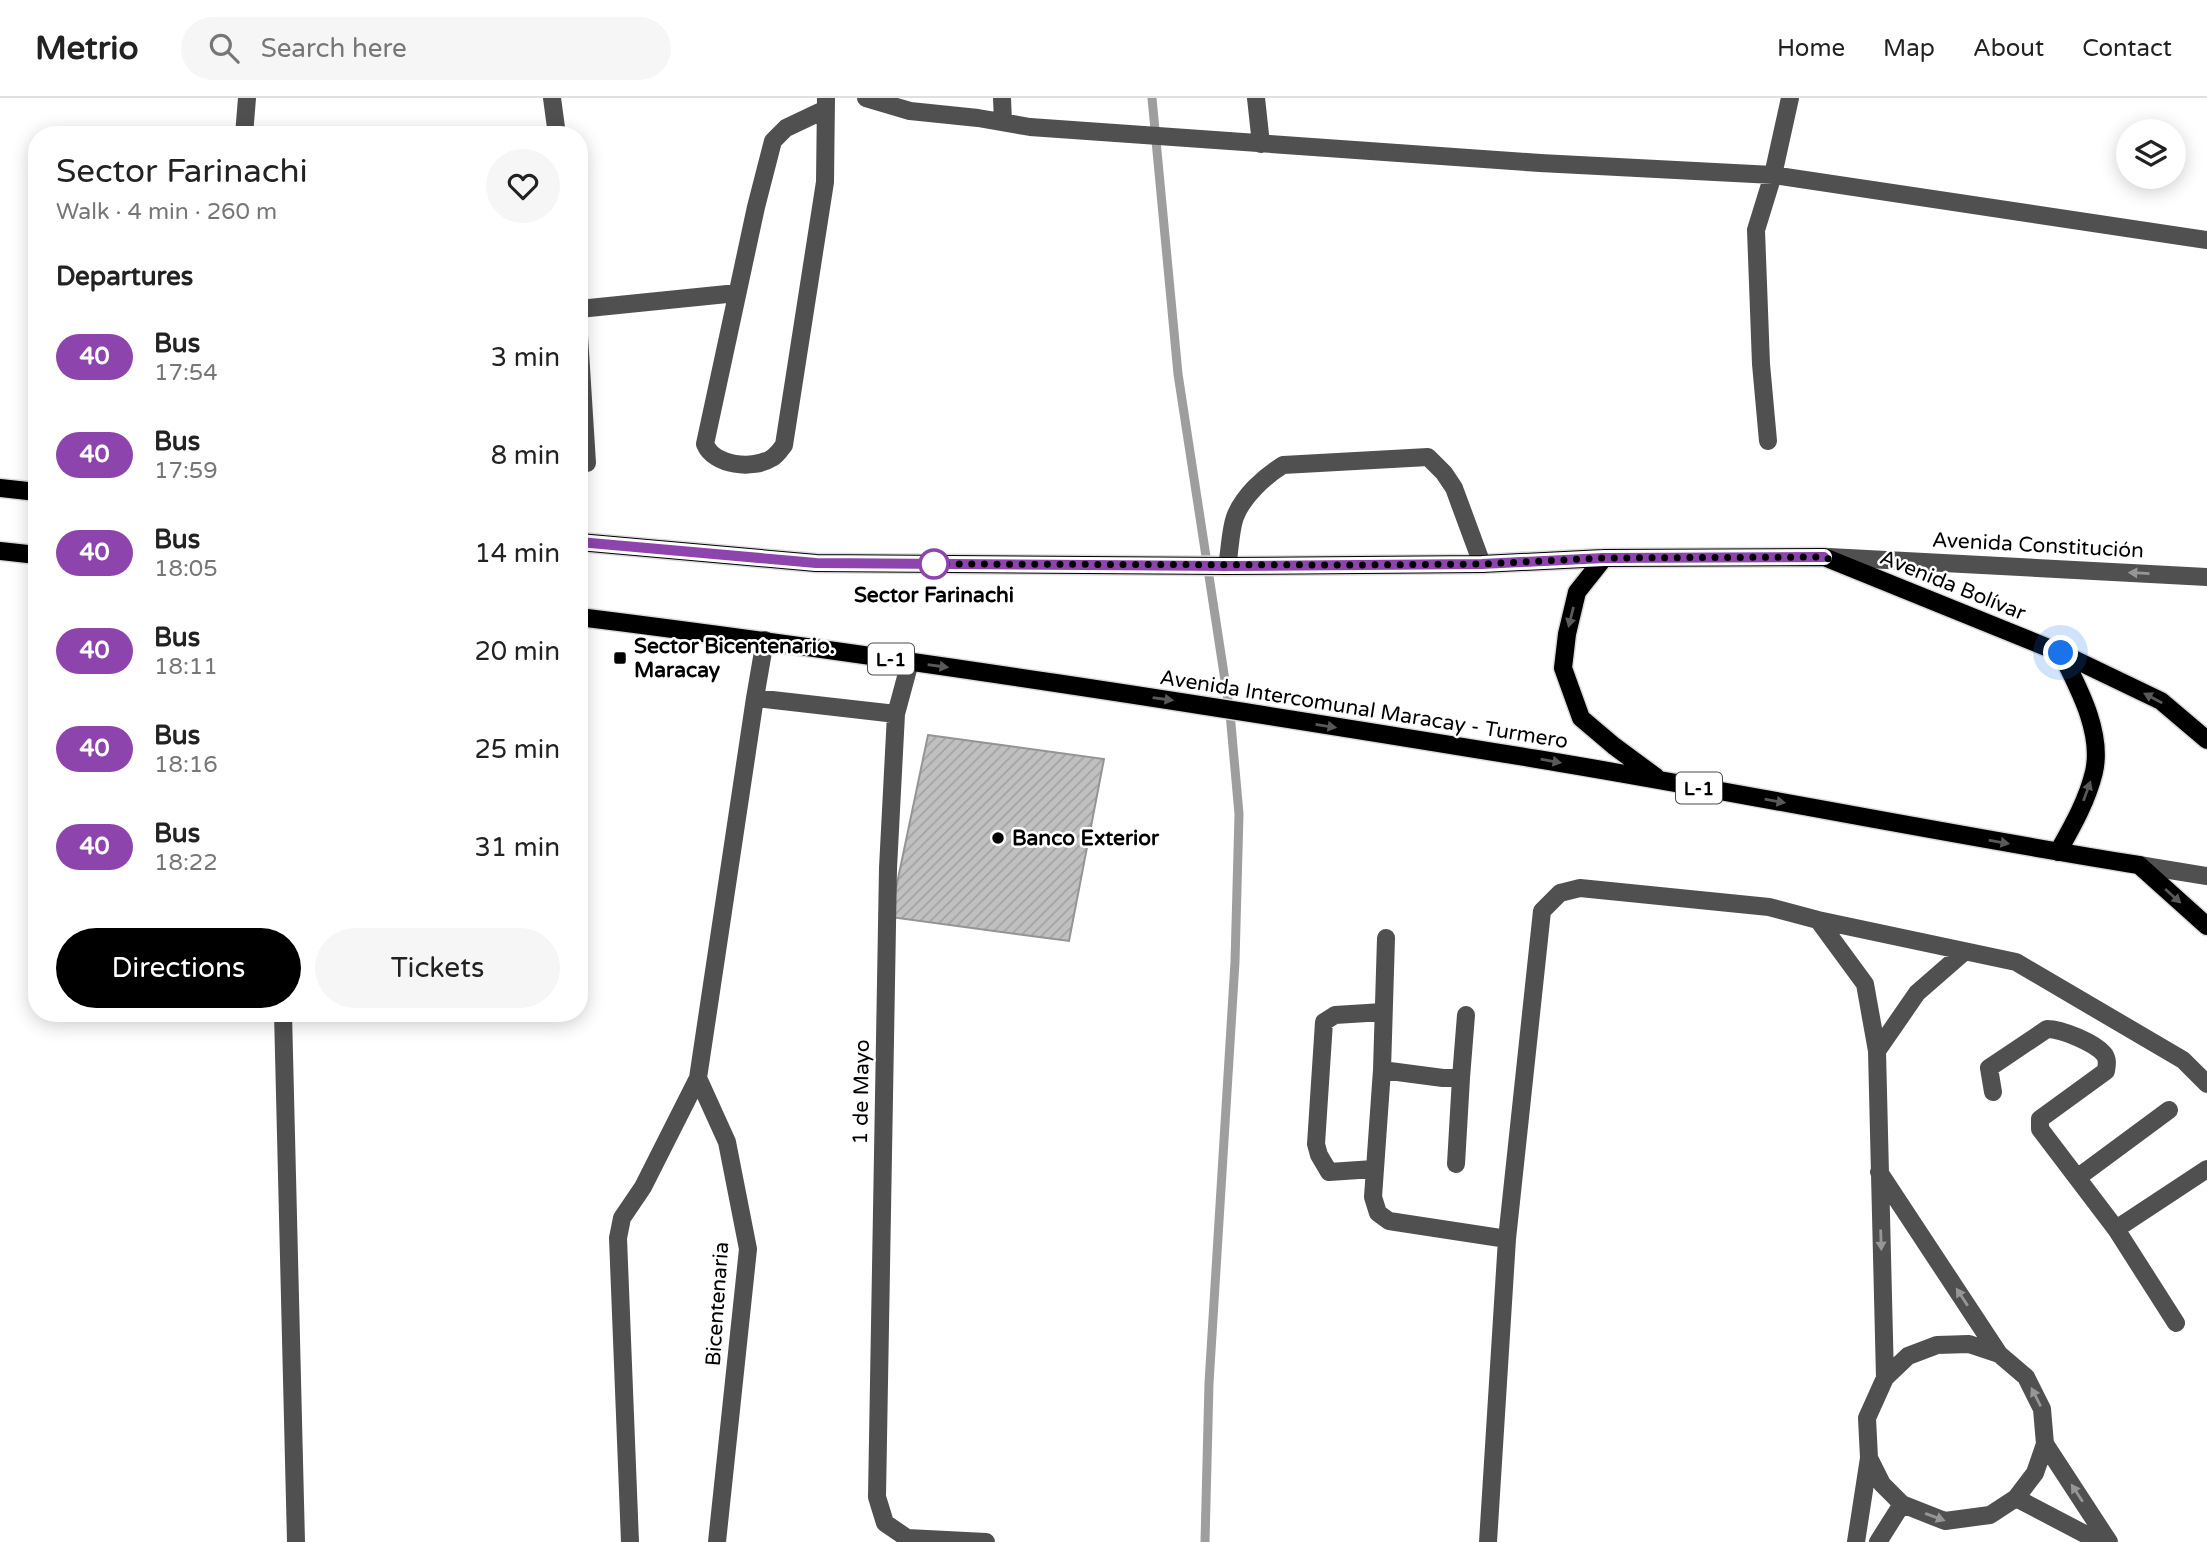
<!DOCTYPE html>
<meta charset="utf-8">
<style>
:root{--surface:#fff;--page:#f6f6f6;--text:#222;--muted:#767676;--line:#e0e0e0;--accent:#000}
body{margin:0;font-family:"Varela Round",sans-serif;background:var(--page);color:var(--text);height:100vh;display:flex;flex-direction:column;font-size:26px;white-space:nowrap}
*{box-sizing:border-box;margin:0}
p{font-size:23px;color:var(--muted)}
.icon{flex:none;width:38px;height:38px;fill:none;stroke:currentColor;stroke-width:2;stroke-linecap:round;stroke-linejoin:round}
.map{position:relative;flex:1;overflow:hidden}
.side{position:absolute;left:28px;top:28px;width:560px;height:896px;display:flex;flex-direction:column;background:var(--surface);border-radius:28px;box-shadow:0 4px 18px #0003}
.side>*{flex:none}
.badge{padding:0 14px;border-radius:23px;font-size:24px;line-height:46px}
.controls{position:absolute;left:2116px;top:21px;display:grid;gap:14px}
.controls a{display:grid;place-items:center;width:70px;height:70px;border-radius:50%;background:var(--surface);box-shadow:0 4px 18px #0003;font-size:35px}
.you{position:absolute;width:35px;height:35px;margin:-18px;border:5px solid #fff;border-radius:50%;background:#1a73e8;box-shadow:0 0 0 10px #1a73e833}
.map>.badge{position:absolute;translate:-50% -50%;box-shadow:0 0 0 4px #fff}
h2{padding:0 28px;font-size:26px;line-height:63px}
.round{display:grid;place-items:center;flex:none;width:74px;height:74px;border-radius:37px;background:var(--page)}
.headline{display:flex;align-items:center;justify-content:space-between;height:119px;padding:0 28px}
h1{font-size:33px;font-weight:600;line-height:52px}
.primary-button{display:flex;gap:14px;margin-top:auto;padding:14px 28px}
.primary-button a{flex:1;height:80px;border-radius:42px;background:var(--accent);color:#fff;font-size:28px;font-weight:600;line-height:80px;text-align:center}
.primary-button a+a{background:var(--page);color:var(--text)}
ul{padding:0;list-style:none}
li{display:flex;align-items:center;gap:21px;height:98px;padding:0 28px}
li div{flex:1}
li b{display:block;font-size:26px}
li em{font-style:normal}
li .badge{min-width:77px;font-weight:700;text-align:center}
header{display:flex;align-items:center;gap:42px;box-sizing:border-box;height:98px;padding:0 35px;background:var(--surface);border-bottom:2px solid var(--line)}
header strong{font-size:33px}
nav{display:flex;gap:38px;margin-inline-start:auto;font-size:24px}
.search{width:490px;height:63px;background:var(--page);display:flex;align-items:center;gap:18px;box-sizing:border-box;padding:0 24px;border-radius:38px;color:var(--muted);font-size:26px}
.map>svg:first-child{display:block}
.lines{fill:none;stroke-linecap:round;stroke-linejoin:round}
.stream{stroke:#9e9e9e;stroke-width:9}
.building{fill:url(#building-hatch);stroke:#949494;stroke-width:2}
.major-casing{stroke:#dbdbdb;stroke-width:21}
.minor{stroke:#505050;stroke-width:18}
.major{stroke:#000;stroke-width:18}
.oneway{fill:#969696}
.oneway2{fill:#595959}
.line-casing{stroke:#fff;stroke-width:16}
.line{stroke:#8e44ad;stroke-width:10}
.walk{stroke:#000;stroke-width:7;stroke-dasharray:0 12.6}
.stop-dot{fill:#fff;stroke:#8e44ad;stroke-width:3.5}
.poi-dot{fill:#000;stroke:#fff;stroke-width:2.5}
.labels{text-anchor:middle;stroke-width:5;stroke-linejoin:round;paint-order:stroke}
.shield{fill:#fff;stroke:#4c4c4c;stroke-width:2}
.shield-label{font-size:19px;font-weight:bold;fill:#000}
.street-label{font-size:21px;fill:#000;stroke:#fff}
.stop-label{font-size:21px;font-weight:bold;fill:#000;stroke:#fff}
.poi-label{font-size:21px;font-weight:bold;fill:#000;stroke:#fff;text-anchor:start}
</style>
<header>
<strong>Metrio</strong>
<div class="search"><svg class="icon" aria-label="search" viewBox="0 0 24 24"><circle cx="10" cy="10" r="6"/><path d="M15 15l6 6"/></svg>Search here</div>
<nav><a>Home</a><a>Map</a><a>About</a><a>Contact</a></nav>
</header>
<div class="map">
<svg width="2207" height="1444" viewBox="0 0 2207 1444">
<defs>
<pattern id="building-hatch" width="6" height="6" patternUnits="userSpaceOnUse" patternTransform="scale(1.75)"><rect width="6" height="6" fill="#c0c0c0"/><path d="M-1 1l2-2M0 6l6-6M5 7l2-2" fill="none" stroke="#a3a3a3"/></pattern>
</defs>
<rect width="100%" height="100%" fill="#fff"/>
<g class="lines">
<path class="stream" d="M1152 0 1178 276 1230 615 1239 716 1235 864 1209 1285 1205 1444"/>
</g>
<path class="building" d="M928 637 1104 661 1069 843 890 819Z"/>
<g class="lines">
<defs>
<path id="major" d="M0 390 37 394
M579 444 816 465 1227 468 1482 466 1604 460 1824 459 2061 555 2161 603 2207 642
M0 453 37 457
M1604 460 1577 494 1567 536 1563 570 1581 620 1614 648 1656 679
M579 519C900 559 1219 609 1537 661 1738 694 1938 735 2139 767L2207 828
M2058 754C2072 729 2087 703 2094 674 2103 634 2078 589 2061 555"/>
</defs>
<use href="#major" class="major-casing"/>
<path class="minor" d="M552 0 557 37
M866 0 910 13 978 20 1030 29 1540 65 1773 77 2207 142
M1002 0 1003 24
M1256 0 1261 46
M824 12 786 30 773 43 756 109 705 346C714 368 753 372 772 360 777 357 781 351 784 347L825 84 826 0
M244 37 247 0
M579 211 737 195
M579 238 587 365
M1768 343 1761 266 1756 132 1773 77 1790 0
M1829 459 2207 479
M1227 468C1230 453 1230 433 1235 419 1243 398 1264 379 1283 367L1428 359 1444 375 1454 390 1482 466
M910 564 896 616 888 770 877 1399 885 1425 907 1440 986 1444
M755 600 896 616
M2139 767 2207 778
M1818 822 1865 886 1877 953
M1386 840 1382 972 1373 1099 1378 1115 1389 1123 1507 1141
M283 915 296 1444
M1382 972 1443 980H1461L1456 1066
M698 980 727 1044 748 1151 717 1444
M1461 980 1466 917
M1993 994 1989 970 2047 931C2062 931 2095 945 2104 956 2108 961 2107 967 2106 973L2040 1021V1031L2116 1131
M1374 1071 1329 1074 1319 1057 1316 1046 1324 924 1335 917 1383 914
M1879 1074 1999 1256
M2077 1080 2169 1012
M2176 1225 2116 1131 2207 1071
M1885 1280 1877 953 1917 895 1964 854
M2045 1346 2109 1444
M2016 1400 2100 1444
M630 1444 618 1140 622 1120 643 1089 698 980 755 600 765 542
M1488 1444 1507 1141 1542 813 1560 795 1580 790 1769 809 1818 822 2016 864 2183 962 2207 986
M1856 1444 1869 1360 1867 1320 1885 1280 1908 1258 1937 1247 1969 1246 1999 1256 2026 1279 2042 1311 2045 1346 2035 1375 2016 1400 1990 1417 1945 1423 1902 1406 1882 1386 1869 1360
M1878 1444 1902 1406"/>
<use href="#major" class="major"/>
</g>
<defs><path id="oneway-solid" d="M-6-.8H1V-3.2L6.5 0L1 3.2V.8H-6Z" transform="scale(1.75)"/></defs>
<g class="oneway">
<use href="#oneway-solid" transform="translate(2139 475) rotate(-177)"/>
<use href="#oneway-solid" transform="translate(1881 1142) rotate(88)"/>
<use href="#oneway-solid" transform="translate(1962 1199) rotate(-123)"/>
<use href="#oneway-solid" transform="translate(2036 1299) rotate(-117)"/>
<use href="#oneway-solid" transform="translate(2077 1395) rotate(-123)"/>
<use href="#oneway-solid" transform="translate(1935 1419) rotate(20)"/>
</g>
<g class="oneway2">
<use href="#oneway-solid" transform="translate(1571 519) rotate(104)"/>
<use href="#oneway-solid" transform="translate(938 568) rotate(8)"/>
<use href="#oneway-solid" transform="translate(2153 600) rotate(-152)"/>
<use href="#oneway-solid" transform="translate(1163 601) rotate(8)"/>
<use href="#oneway-solid" transform="translate(1326 628) rotate(9)"/>
<use href="#oneway-solid" transform="translate(1551 663) rotate(10)"/>
<use href="#oneway-solid" transform="translate(2087 693) rotate(-70)"/>
<use href="#oneway-solid" transform="translate(1775 703) rotate(10)"/>
<use href="#oneway-solid" transform="translate(1999 744) rotate(10)"/>
<use href="#oneway-solid" transform="translate(2173 798) rotate(42)"/>
</g>
<g class="lines">
<defs>
<path id="line" d="M579 444 816 465 1227 468 1482 466 1604 460 1824 459"/>
</defs>
<use href="#line" class="line-casing"/>
<use href="#line" class="line"/>
<path class="walk" d="M934 466 1354 467 1482 466 1604 460 1824 459 2061 555"/>
</g>
<circle class="stop-dot" cx="934" cy="466" r="14"/>
<g class="poi-dot">
<rect x="613" y="553" width="14" height="14" rx="3.5"/>
<circle cx="998" cy="740" r="7"/>
</g>
<g class="labels">
<g class="shield">
<rect x="868" y="545.5" width="46" height="31" rx="5"/>
<rect x="1676" y="674.5" width="46" height="31" rx="5"/>
</g>
<g class="shield-label">
<text x="891" y="568">L-1</text>
<text x="1699" y="697">L-1</text>
</g>
<g class="street-label">
<text transform="translate(2038 447) rotate(3)" y="7">Avenida Constitución</text>
<text transform="translate(1953 487) rotate(22)" y="7">Avenida Bolívar</text>
<text transform="translate(1364 611) rotate(9)" y="7">Avenida Intercomunal Maracay - Turmero</text>
<text transform="translate(861 994) rotate(-89)" y="7">1 de Mayo</text>
<text transform="translate(717 1206) rotate(-86)" y="7">Bicentenaria</text>
</g>
<g class="stop-label">
<text x="934" y="504">Sector Farinachi</text>
</g>
<g class="poi-label">
<text x="634" y="555">Sector Bicentenario.<tspan x="634" dy="24">Maracay</tspan></text>
<text x="1012" y="747">Banco Exterior</text>
</g>
</g>
</svg>
<div class="controls">
<a><svg class="icon" aria-label="layers" viewBox="0 0 24 24"><path d="M12 4l9 5-9 5-9-5zM3 14l9 5 9-5"/></svg></a>
</div>
<div class="you" style="left:2061px;top:555px"></div>
<section class="side">
<div class="headline"><div><h1>Sector Farinachi</h1><p>Walk · 4 min · 260 m</p></div><a class="round"><svg class="icon" aria-label="heart" viewBox="0 0 24 24"><path d="M12 20l-8-8c-3-5 5-10 8-4 3-6 11-1 8 4z"/></svg></a></div>
<h2>Departures</h2>
<ul>
<li><span class="badge" style="background:#8e44ad;color:#fff">40</span><div><b>Bus</b><p>17:54</p></div><em>3 min</em></li>
<li><span class="badge" style="background:#8e44ad;color:#fff">40</span><div><b>Bus</b><p>17:59</p></div><em>8 min</em></li>
<li><span class="badge" style="background:#8e44ad;color:#fff">40</span><div><b>Bus</b><p>18:05</p></div><em>14 min</em></li>
<li><span class="badge" style="background:#8e44ad;color:#fff">40</span><div><b>Bus</b><p>18:11</p></div><em>20 min</em></li>
<li><span class="badge" style="background:#8e44ad;color:#fff">40</span><div><b>Bus</b><p>18:16</p></div><em>25 min</em></li>
<li><span class="badge" style="background:#8e44ad;color:#fff">40</span><div><b>Bus</b><p>18:22</p></div><em>31 min</em></li>
</ul>
<div class="primary-button"><a>Directions</a><a>Tickets</a></div>
</section>
</div>
